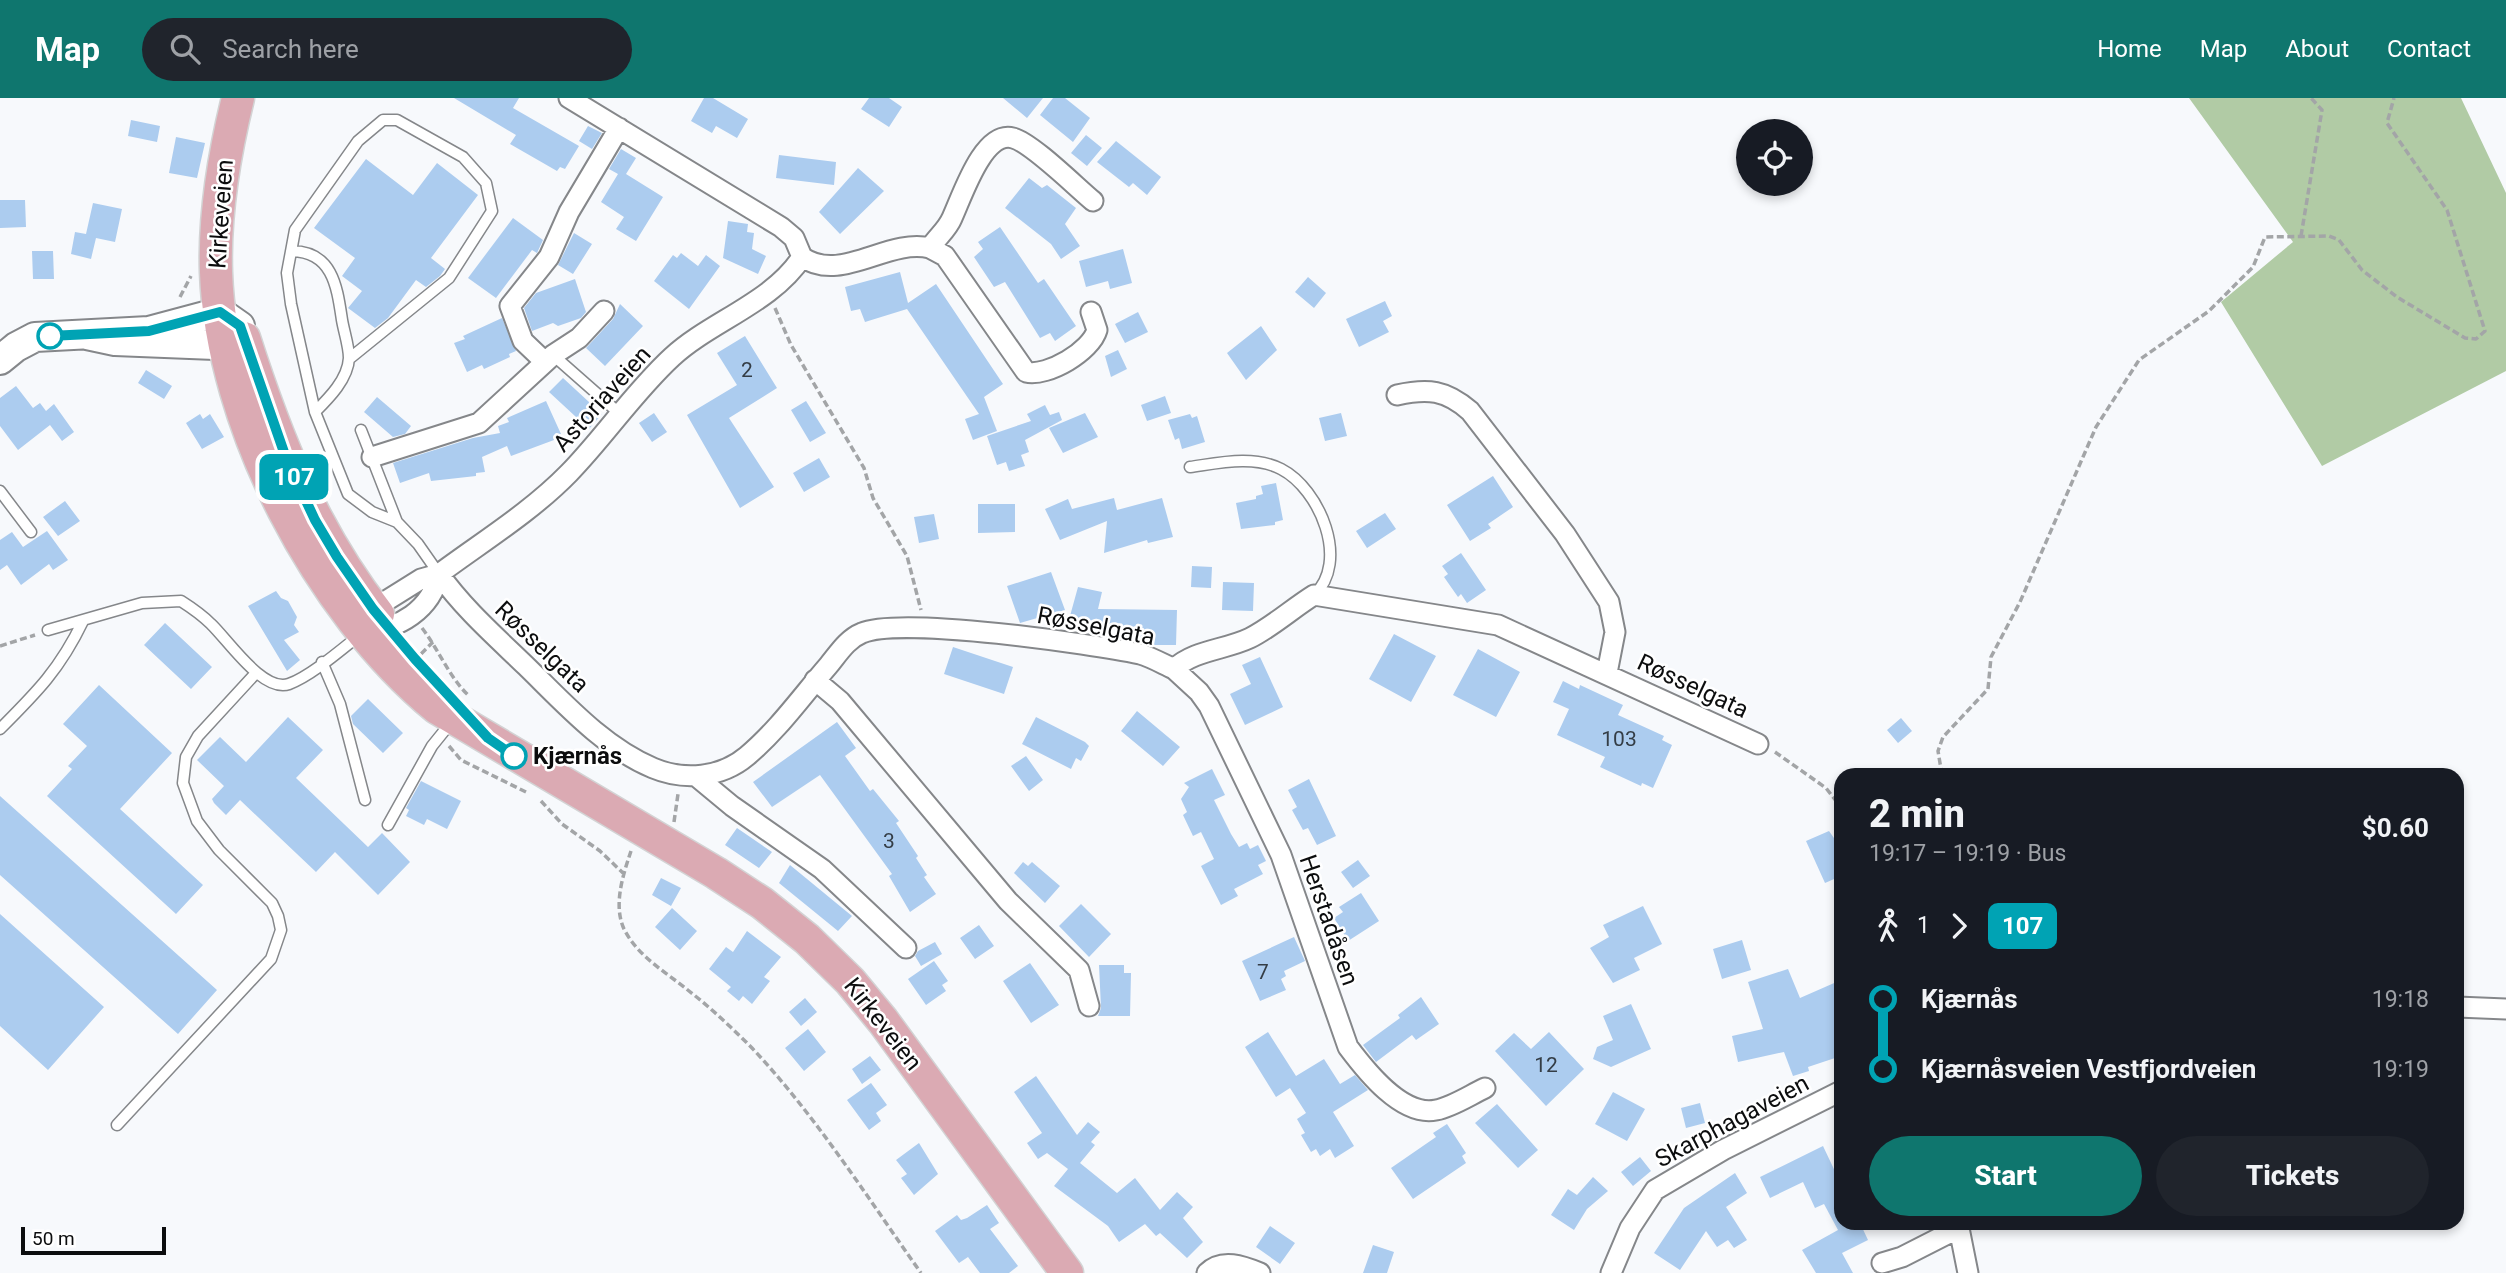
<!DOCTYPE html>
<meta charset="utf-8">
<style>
:root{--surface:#171b24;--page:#20242c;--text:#f1f3f6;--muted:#9ea1a6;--accent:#0f766e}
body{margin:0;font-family:Roboto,sans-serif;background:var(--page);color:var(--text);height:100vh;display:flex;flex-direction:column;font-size:26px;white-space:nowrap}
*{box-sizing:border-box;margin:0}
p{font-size:23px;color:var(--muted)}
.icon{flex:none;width:38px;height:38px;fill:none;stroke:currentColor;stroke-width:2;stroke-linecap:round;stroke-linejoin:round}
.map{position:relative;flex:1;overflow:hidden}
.sheet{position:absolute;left:1834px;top:670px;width:630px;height:462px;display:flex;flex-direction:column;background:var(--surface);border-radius:21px;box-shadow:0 4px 10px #0003}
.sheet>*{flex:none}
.badge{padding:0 14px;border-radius:10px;font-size:24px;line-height:46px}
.fabs{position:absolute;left:1736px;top:21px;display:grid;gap:14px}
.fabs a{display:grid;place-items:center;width:77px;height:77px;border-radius:50%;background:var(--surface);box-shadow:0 4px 10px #0003;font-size:35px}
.scale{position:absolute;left:21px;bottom:18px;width:145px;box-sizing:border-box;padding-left:7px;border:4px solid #0c0d0e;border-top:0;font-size:19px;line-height:24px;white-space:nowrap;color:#0c0d0e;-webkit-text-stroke:5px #fff;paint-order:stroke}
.map>.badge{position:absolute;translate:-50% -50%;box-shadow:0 0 0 4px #fff}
.legs{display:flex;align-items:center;gap:10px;height:77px;padding:0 35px;font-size:23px}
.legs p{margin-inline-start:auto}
.head{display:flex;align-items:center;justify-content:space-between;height:119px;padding:0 35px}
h1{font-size:38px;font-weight:800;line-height:52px}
.cta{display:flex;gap:14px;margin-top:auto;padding:14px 35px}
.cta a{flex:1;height:80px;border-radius:42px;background:var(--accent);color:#fff;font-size:28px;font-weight:800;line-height:80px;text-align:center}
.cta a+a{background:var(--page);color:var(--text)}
ul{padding:0 35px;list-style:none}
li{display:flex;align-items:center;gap:24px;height:70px;font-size:26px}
li i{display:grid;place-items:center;width:10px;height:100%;margin:0 9px;background:currentColor}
li i::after{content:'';width:18px;height:18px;margin:-9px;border:5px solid;border-radius:50%;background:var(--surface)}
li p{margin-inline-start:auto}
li:first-child i{background:linear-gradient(#0000 50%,currentColor 0)}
li:last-child i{background:linear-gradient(currentColor 50%,#0000 0)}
header{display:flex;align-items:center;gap:42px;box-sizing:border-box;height:98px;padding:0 35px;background:var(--accent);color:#fff}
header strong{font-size:33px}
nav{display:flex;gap:38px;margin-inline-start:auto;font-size:24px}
.search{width:490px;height:63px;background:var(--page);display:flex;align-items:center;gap:18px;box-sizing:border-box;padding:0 24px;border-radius:38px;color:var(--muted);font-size:26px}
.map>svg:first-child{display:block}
.forest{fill:#b1cba5}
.building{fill:#acccef}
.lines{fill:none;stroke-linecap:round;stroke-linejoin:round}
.lane-casing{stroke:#85878a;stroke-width:13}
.street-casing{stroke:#85878a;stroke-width:23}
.secondary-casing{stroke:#85878a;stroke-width:32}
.primary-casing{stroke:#d3d3d4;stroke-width:35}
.path{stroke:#a3a5a7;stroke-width:3.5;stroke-dasharray:7 3.5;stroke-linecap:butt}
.lane{stroke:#fff;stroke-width:10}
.street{stroke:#fff;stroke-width:19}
.secondary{stroke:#fff;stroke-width:28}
.primary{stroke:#dbaab3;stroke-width:32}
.line-1-casing{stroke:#fff;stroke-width:16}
.line-1{stroke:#00a3b4;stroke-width:10}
.stop-1-dot{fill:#fff;stroke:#00a3b4;stroke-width:3.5}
.labels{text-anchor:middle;stroke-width:5;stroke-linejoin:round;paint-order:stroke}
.number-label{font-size:21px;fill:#343d46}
.street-label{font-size:24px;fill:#0c0d0e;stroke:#fff}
.stop-label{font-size:24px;font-weight:bold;fill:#0c0d0e;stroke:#fff;text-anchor:start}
</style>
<header>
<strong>Map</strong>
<div class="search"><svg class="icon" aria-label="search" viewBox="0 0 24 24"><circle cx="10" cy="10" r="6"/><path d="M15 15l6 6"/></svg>Search here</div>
<nav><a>Home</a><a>Map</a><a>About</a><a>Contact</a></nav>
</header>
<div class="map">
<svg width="2506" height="1175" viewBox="0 0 2506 1175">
<rect width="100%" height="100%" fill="#f7f9fc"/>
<path class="forest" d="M2189 0H2461L2506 95V273L2322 368 2221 204 2293 144Z"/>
<path class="building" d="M454 0H519L513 10 579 48 565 71 560 69 557 73 510 46 516 37Z
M704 0H713L748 21 737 40 716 28 712 35 691 23Z
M869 0H889L902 9 889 29 861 11Z
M1003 0H1043L1027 20Z
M1053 0H1065L1090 20 1073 44 1040 17Z
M131 22 160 28 157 44 128 38Z
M588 28 602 35 592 51 579 43Z
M1086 37 1102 50 1087 68 1071 55Z
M176 39 205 45 197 80 169 75Z
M1116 43 1161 79 1147 97 1133 85 1129 89 1097 64Z
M621 51 636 60 626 76 663 99 636 143 616 131 624 119 601 104 618 76 609 71Z
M779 57 836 64 834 87 776 80Z
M366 61 413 97 437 65 478 97 431 160 445 171 440 178 426 189 416 182 388 220 375 230 348 210 362 193 342 178 355 160 314 130Z
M858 70 884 93 840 136 819 114Z
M1029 80 1042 90 1047 87 1076 110 1065 126 1080 148 1061 161 1051 146 1005 110Z
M0 102H25L26 129 0 130Z
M93 105 122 111 115 144 96 140 91 161 71 156 75 134 86 136Z
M513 120 543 142 537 155 532 152 496 200 468 180Z
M728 123 748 126 747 134 754 135 752 151 766 158 758 176 723 160Z
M1000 129 1038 185 1044 181 1076 228 1055 243 1050 235 1040 240 1005 184 994 189 974 159 983 151 978 144Z
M574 135 592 146 573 176 558 167Z
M1123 151 1132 185 1110 191 1108 183 1086 189 1079 163Z
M32 153H53L54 181H33Z
M681 155 698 168 706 157 720 168 689 211 654 183 673 157 677 160Z
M900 174 908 205 936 186 1003 286 984 299 997 333 973 342 965 321 979 316 907 211 865 224 860 211 851 213 845 189Z
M1308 179 1326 195 1314 210 1295 194Z
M575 181 586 214 581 220 558 228 553 225 532 233 524 210 536 195Z
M1385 203 1392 218 1383 223 1389 234 1359 249 1346 221Z
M620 206 643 228 605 268 586 250 613 221Z
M1138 214 1148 234 1125 245 1115 226Z
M502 220 516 253 509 256 510 259 484 271 482 267 467 274 454 245 465 241 463 238Z
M1261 228 1277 252 1246 282 1227 255Z
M745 238 777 290 729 320 774 389 740 410 687 317 737 287 717 255Z
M1118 252 1127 271 1111 279 1105 258Z
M146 272 172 288 164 301 138 285Z
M563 280 602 316 589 331 549 294Z
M16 288 33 310 40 305 46 313 54 306 74 334 62 343 50 327 18 352 0 328V300Z
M1165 298 1171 315 1147 323 1141 307Z
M377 299 411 328 405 336 393 339 364 314Z
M546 303 561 336 553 339 554 342 511 358 507 348 482 359 485 374 476 375V378L431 383 429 375 400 385 393 365 473 340 500 335 498 328 509 324 507 320Z
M806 303 826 335 810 344 791 312Z
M1045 307 1050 317 1059 314 1062 322 1025 342 1029 354 1021 357 1025 368 1009 373 1006 364 997 367 987 338 1031 323 1027 316Z
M654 315 667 334 652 344 639 325Z
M1085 315 1098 339 1063 355 1049 330Z
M1341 315 1347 338 1325 343 1319 320Z
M200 316 203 321 210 316 224 339 202 351 186 325Z
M1190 316 1192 320 1197 318 1205 344 1182 351 1179 340 1175 342 1168 322Z
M819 360 830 379 804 394 793 375Z
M1493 378 1513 409 1488 426 1491 430 1470 443 1447 407Z
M1276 385 1283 422 1275 424V427L1241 431 1236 405 1256 401V398L1263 396 1261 388Z
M1114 400 1117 412 1162 400 1173 439 1148 445 1147 442 1104 455 1107 423 1060 442 1045 411 1068 401 1072 411Z
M65 403 80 423 58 438 43 419Z
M978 406H1015V434L978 435Z
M1385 415 1396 431 1367 450 1356 433Z
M934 416 939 441 919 445 914 419Z
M47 433 68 462 53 472 49 466 21 487 7 467 0 472V442L12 434 23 449Z
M1461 455 1486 492 1467 505 1461 496 1458 499 1444 479 1448 476 1442 468Z
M1192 468 1212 469 1211 490 1191 489Z
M1051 474 1065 512 1020 525 1007 488Z
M1223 484 1254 485 1253 513 1222 512Z
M1078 489 1102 494 1098 511 1177 512 1176 547H1152L1147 545V541L1115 539 1116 528 1070 518Z
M276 493 281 500 288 503 297 519 294 527 299 534 284 542 300 562 287 573 248 508Z
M165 525 212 569 191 591 144 547Z
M1394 536 1436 558 1411 604 1369 581Z
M953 549 1013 569 1004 596 944 576Z
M1478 551 1520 574 1496 619 1453 597Z
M1260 559 1283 609 1245 627 1230 596 1251 586 1242 567Z
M1563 583 1579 591 1580 587 1623 607 1618 617 1664 638 1662 642 1672 647 1653 690 1642 685 1641 688 1600 669 1605 659 1557 637 1569 611 1553 604Z
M99 587 172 655 120 711 203 787 176 816 47 698 72 671 68 668 87 648 63 626Z
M368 601 403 635 383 655 353 626 351 618Z
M1137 613 1180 649 1163 668 1121 633Z
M288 619 323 652 296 680 368 749 382 735 410 764 378 797 335 754 316 774 240 702 226 717 214 705 212 701 224 688 197 662 220 639 246 664Z
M1036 619 1085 644 1089 648 1081 663 1076 660 1071 671 1022 646Z
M1901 620 1912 633 1898 645 1887 632Z
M837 624 856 650 845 658 870 693 873 691 899 723 896 725 918 758 916 760 927 777 924 779 936 796 910 814 889 778 892 776 820 677 772 709 753 684Z
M1026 658 1043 682 1029 693 1011 668Z
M1212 671 1225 697 1214 702 1231 736 1239 749 1247 745 1250 751 1258 747 1266 763 1258 767 1263 776 1234 791 1238 798 1221 807 1201 768 1214 761 1201 734 1193 738 1183 717 1187 714 1181 701 1189 689 1184 685Z
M1309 681 1336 738 1317 747 1308 730 1303 732 1292 712 1297 709 1288 692Z
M421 683 461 703 447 731 427 721 424 727 406 718 409 712 406 710Z
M0 698 217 892 178 936 0 777Z
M737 730 772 754 759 770 725 747Z
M1829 733 1841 750V778L1825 785 1806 743Z
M1358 762 1370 778 1353 790 1341 774Z
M1023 764 1028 768 1032 764 1060 788 1045 805 1014 775Z
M790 767 852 818 838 833 779 785Z
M661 780 681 790 671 808 652 797Z
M1361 795 1379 823 1348 843 1334 820 1343 814 1339 809Z
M1081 806 1111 836 1089 859 1059 828Z
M1643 808 1662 846 1634 860 1640 872 1613 885 1590 850 1609 839 1603 827Z
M672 810 697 833 680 852 655 829Z
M0 816 104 909 48 972 0 928Z
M979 827 994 848 975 861 960 840Z
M747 833 781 859 764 879 770 883 752 906 743 898 739 903 727 893 731 889 709 871 726 849 733 854Z
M1294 839 1305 863 1284 873 1286 878 1281 881 1286 892 1260 903 1242 863Z
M1742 842 1751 872 1722 881 1713 851Z
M935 844 942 856 921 868 915 858 918 853Z
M934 863 948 883 942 887 946 893 926 907 908 881Z
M1030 865 1059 907 1031 925 1003 883Z
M1099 867H1124V875H1131L1130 918H1098L1101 910Z
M1788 871 1800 900 1841 882V958L1808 969 1809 973 1793 978 1784 954 1738 964 1732 938 1763 931 1748 884Z
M1421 899 1439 926 1416 942 1412 937 1376 964 1363 947 1400 920 1398 917Z
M805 900 817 914 801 928 789 914Z
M1631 906 1651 951 1611 969 1593 961 1597 949 1613 942 1603 918Z
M808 931 826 954 804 973 785 950Z
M1268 934 1296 978 1324 961 1340 986 1355 977 1368 992 1333 1014 1354 1048 1335 1060 1330 1051 1320 1058 1316 1051 1311 1054 1301 1037 1305 1035 1297 1021 1306 1015 1290 990 1276 999 1245 949Z
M1549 934 1584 971 1546 1008 1495 953 1514 935 1531 951Z
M870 958 881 972 862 986 852 971Z
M1036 978 1077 1037 1088 1024 1100 1034 1091 1044 1095 1047 1080 1065 1117 1095 1135 1080 1160 1112 1177 1094 1193 1109 1183 1120 1203 1144 1187 1160 1160 1135 1156 1138 1145 1126 1119 1144 1108 1128 1054 1088 1068 1071 1047 1055 1038 1061 1027 1045 1042 1035 1014 994Z
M871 985 887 1007 876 1015 881 1023 869 1032 847 1002Z
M1613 994 1645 1011 1627 1043 1595 1026Z
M1700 1005 1705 1025 1686 1030 1681 1010Z
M1497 1006 1538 1052 1518 1070 1475 1025Z
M1447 1026 1466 1055 1462 1058 1466 1065 1413 1101 1391 1070 1436 1039 1433 1035Z
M919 1045 938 1076 914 1097 901 1080 907 1076 896 1062Z
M1823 1048 1841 1086V1125H1860L1868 1142 1842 1155 1853 1175H1816L1802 1152 1838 1132 1824 1106 1815 1110 1803 1084 1770 1100 1760 1079Z
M1640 1059 1651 1073 1633 1088 1621 1074Z
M1735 1075 1747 1095 1726 1109 1747 1142 1734 1150 1728 1142 1717 1149 1706 1133 1680 1172 1654 1155 1684 1110Z
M1593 1079 1608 1093 1587 1111 1574 1132 1551 1117 1568 1091 1577 1097Z
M987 1107 999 1125 990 1131 1018 1168 1009 1175H980L968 1159 959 1165 935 1133 957 1117 961 1122 967 1120Z
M1270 1128 1295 1145 1280 1166 1256 1149Z
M1373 1147 1394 1154 1387 1175H1363Z"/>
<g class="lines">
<defs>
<path id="lane" d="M292 153C333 154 337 189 342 222 344 234 349 248 349 260 348 281 329 300 315 314
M553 257 620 316
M349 261 449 180 492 113 486 85 463 59 397 22H383L358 43 295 132 287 175 291 206 315 314 348 396 372 414 397 424 418 446 439 476
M361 332 397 424
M1190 369C1219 365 1254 357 1281 371 1320 391 1350 464 1314 497
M0 393 31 434
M48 532 142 505 181 503C192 510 202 517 211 526 228 542 263 595 289 586 311 578 342 551 361 536
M322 564 340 606 365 702
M0 631C37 594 60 571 83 523
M388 727 432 648 453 622
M117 1027 271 861 281 832 278 818 272 805 219 752 197 723 183 685 186 659 198 638 256 575"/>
<path id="street" d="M569 0 781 129 794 140 802 159
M930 150 945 158 1026 274C1048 279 1091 253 1097 232L1091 214
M545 264 523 243 510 208 549 159 569 114 619 30
M1397 297C1428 290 1446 292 1470 313L1565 436 1609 504 1615 534 1607 575
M372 359 479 325 553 257 579 240 604 213
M439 476C464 511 495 538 526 568 564 605 603 649 653 670 684 683 721 680 747 658 778 632 802 598 828 568 838 556 847 541 862 535 900 518 1093 546 1140 556 1151 559 1163 566 1174 571 1194 552 1225 552 1250 540 1272 529 1293 510 1314 497L1498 527 1758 646
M439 476C431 512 399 531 364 534L373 511 421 481 439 476C482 444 531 414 569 375 605 338 634 294 672 259 711 223 772 205 802 159 841 186 887 140 930 150 937 139 947 132 952 120 962 99 983 32 1013 40 1032 45 1076 89 1093 103
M1174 571 1199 594 1209 608 1281 757 1348 949C1366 973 1402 1019 1436 1012 1452 1009 1470 997 1485 990
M815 582 840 603 1008 803 1079 872 1089 908
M697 679 732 708 822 771 906 850
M2457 909 2506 911
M1959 1130 1968 1175
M1882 1165 1902 1159 1959 1130 1960 1125
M1207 1175C1222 1160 1243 1168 1260 1175
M1611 1175 1630 1130 1655 1092 1723 1052 1841 993"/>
<path id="secondary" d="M0 262 16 249 35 239 149 233 220 214 240 228 226 245 215 247 115 243 87 237"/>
<path id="primary" d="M238 0C224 57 214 115 216 174 221 327 319 513 437 610L716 775 762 805 807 841 850 883 883 923 1067 1175
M244 240C276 340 313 433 378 516"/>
</defs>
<use href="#lane" class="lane-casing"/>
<use href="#street" class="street-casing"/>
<use href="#secondary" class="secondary-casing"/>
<use href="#primary" class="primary-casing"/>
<path class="path" d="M2301 138 2322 12 2311 0
M180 199 191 178
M775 210 791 247 864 370 873 400 907 458 921 512
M422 530C439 552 449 579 469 598
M0 548 35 537
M421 556 433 544
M449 648 461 662 526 694
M1775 654 1826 690 1840 708
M1942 677 1938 653 1943 639 1988 591 1991 559 2020 504 2096 329 2139 262 2209 213 2253 169 2265 139 2329 138 2339 142 2362 172 2397 199 2465 240 2476 241 2485 233 2447 112 2387 25 2394 0
M541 703 562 726 600 753 624 776
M674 724 678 696
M631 753C623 777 613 807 624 831 638 859 666 874 689 893 711 910 732 930 752 950 816 1018 867 1099 921 1175"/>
<use href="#lane" class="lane"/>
<use href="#street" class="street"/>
<use href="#secondary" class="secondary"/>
<use href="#primary" class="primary"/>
</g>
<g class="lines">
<defs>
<path id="line-1" d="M50 238 149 233 220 214 240 228 286 360 315 422 337 459 373 511 415 561 488 640 514 658"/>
</defs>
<use href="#line-1" class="line-1-casing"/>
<use href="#line-1" class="line-1"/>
</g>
<g class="stop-1-dot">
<circle cx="50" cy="238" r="12"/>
<circle cx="514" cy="658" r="12"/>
</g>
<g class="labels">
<g class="number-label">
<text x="747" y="279">2</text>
<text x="1619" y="648">103</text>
<text x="889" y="750">3</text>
<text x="1263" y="881">7</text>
<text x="1546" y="974">12</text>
</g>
<g class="street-label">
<text transform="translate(221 116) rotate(-86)" y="8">Kirkeveien</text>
<text transform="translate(602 301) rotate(-48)" y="8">Astoriaveien</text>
<text transform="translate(1096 528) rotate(11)" y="8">Røsselgata</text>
<text transform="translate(542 549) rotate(44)" y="8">Røsselgata</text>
<text transform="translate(1693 588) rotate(25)" y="8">Røsselgata</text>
<text transform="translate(1329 822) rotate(71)" y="8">Herstadåsen</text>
<text transform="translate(883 926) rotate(52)" y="8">Kirkeveien</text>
<text transform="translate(1732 1023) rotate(-28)" y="8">Skarphagaveien</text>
</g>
<g class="stop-label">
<text x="533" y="666">Kjærnås</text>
</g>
</g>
</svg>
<div class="fabs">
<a><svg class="icon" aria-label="locate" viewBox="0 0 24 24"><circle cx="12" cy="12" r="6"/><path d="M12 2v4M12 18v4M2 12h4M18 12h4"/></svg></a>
</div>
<div class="scale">50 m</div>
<b class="badge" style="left:294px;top:379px;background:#00a3b4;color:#fff">107</b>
<section class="sheet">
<div class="head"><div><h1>2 min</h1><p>19:17 – 19:19 · Bus</p></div><b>$0.60</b></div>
<div class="legs"><svg class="icon" aria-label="walk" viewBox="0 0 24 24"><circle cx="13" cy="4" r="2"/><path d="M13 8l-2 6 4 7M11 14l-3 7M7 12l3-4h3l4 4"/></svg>1<svg class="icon" aria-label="forward" viewBox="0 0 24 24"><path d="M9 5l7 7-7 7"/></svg><b class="badge" style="background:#00a3b4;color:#fff">107</b></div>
<ul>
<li><i style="color:#00a3b4"></i><b>Kjærnås</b><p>19:18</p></li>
<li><i style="color:#00a3b4"></i><b>Kjærnåsveien Vestfjordveien</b><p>19:19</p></li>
</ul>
<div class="cta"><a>Start</a><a>Tickets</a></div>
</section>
</div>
